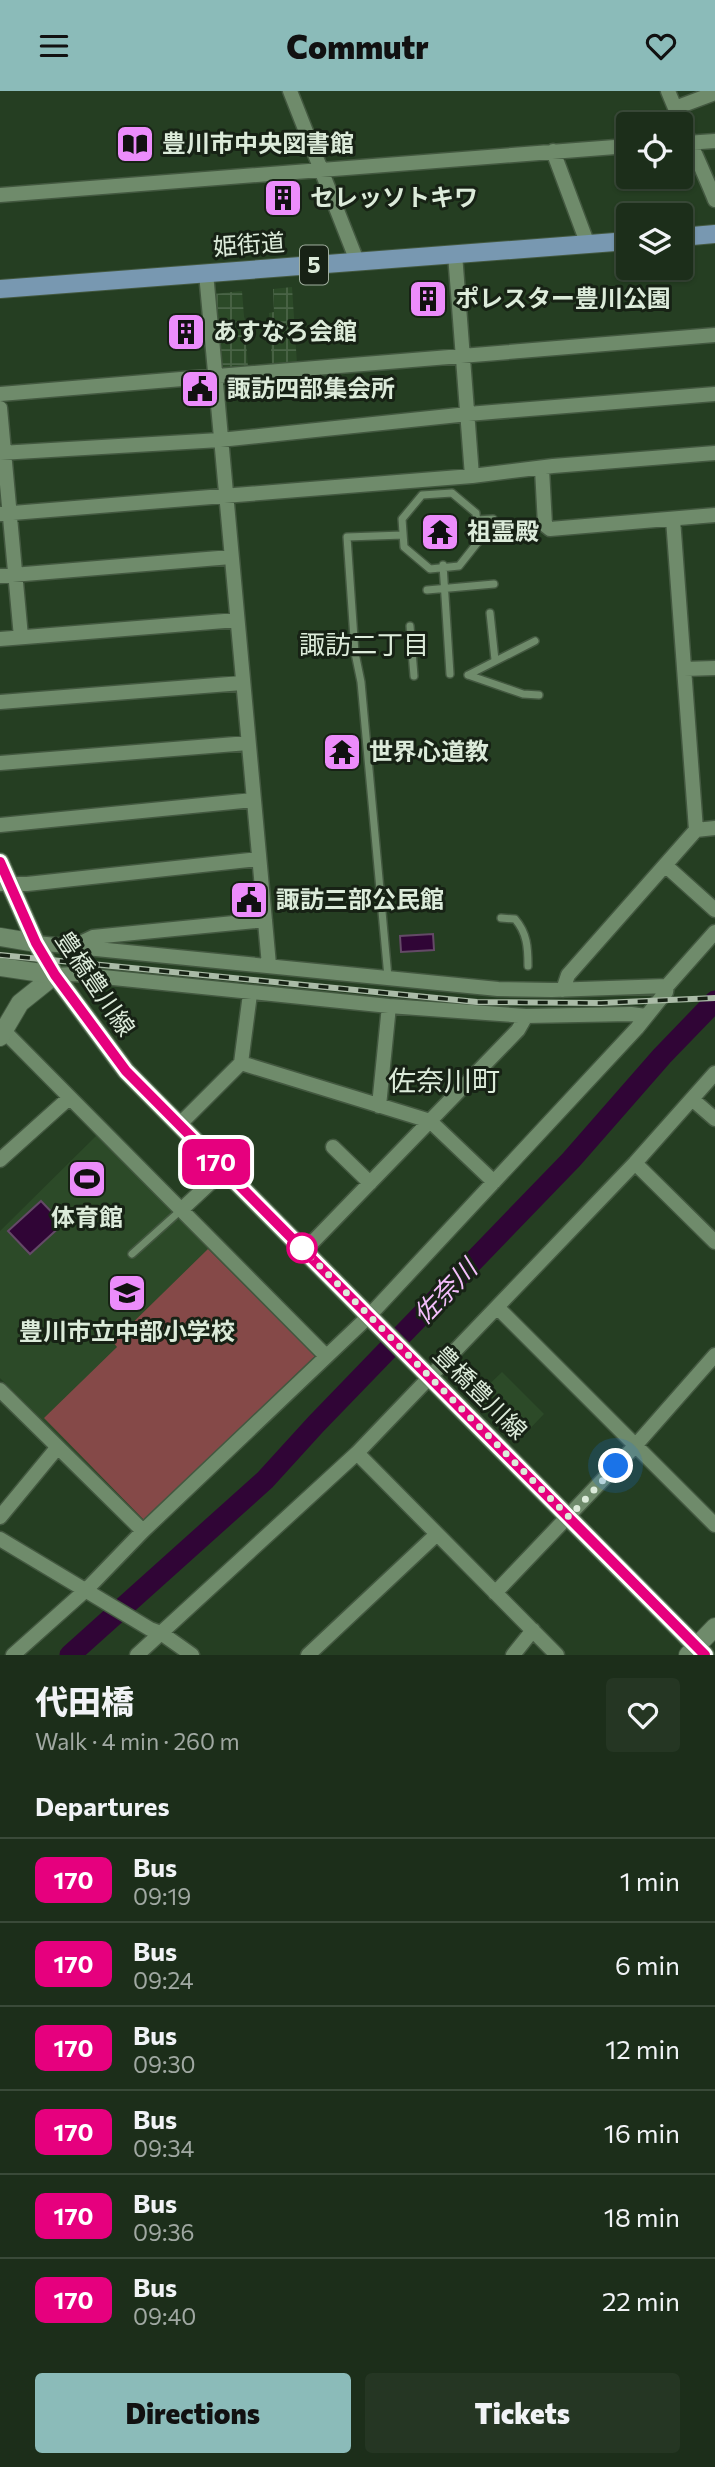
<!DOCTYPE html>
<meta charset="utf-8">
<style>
:root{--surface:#1c2e1a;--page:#253623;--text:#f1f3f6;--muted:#a0a8a2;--line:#3a4a39;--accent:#8bbbb9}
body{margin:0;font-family:Commissioner,"Noto Sans JP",sans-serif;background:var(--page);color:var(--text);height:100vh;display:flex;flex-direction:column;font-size:26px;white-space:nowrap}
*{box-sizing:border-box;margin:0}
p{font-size:23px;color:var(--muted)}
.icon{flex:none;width:38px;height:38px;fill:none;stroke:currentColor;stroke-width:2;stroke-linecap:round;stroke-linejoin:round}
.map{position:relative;height:1564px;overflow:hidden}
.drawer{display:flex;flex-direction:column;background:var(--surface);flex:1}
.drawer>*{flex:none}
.badge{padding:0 14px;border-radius:10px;font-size:24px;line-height:46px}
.buttons{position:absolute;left:616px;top:21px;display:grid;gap:14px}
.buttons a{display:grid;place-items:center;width:77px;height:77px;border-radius:7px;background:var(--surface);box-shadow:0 2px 5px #0004,0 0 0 2px var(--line);font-size:35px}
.you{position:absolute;width:35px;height:35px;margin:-18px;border:5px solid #fff;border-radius:50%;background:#1a73e8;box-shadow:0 0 0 10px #1a73e833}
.map>.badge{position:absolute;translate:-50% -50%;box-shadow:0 0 0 4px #fff}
h2{padding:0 35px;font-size:26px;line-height:63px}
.round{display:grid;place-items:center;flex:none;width:74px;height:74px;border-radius:7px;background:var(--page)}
.overview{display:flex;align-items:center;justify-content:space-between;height:119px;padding:0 35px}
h1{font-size:33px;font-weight:800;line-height:52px}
.primary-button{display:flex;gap:14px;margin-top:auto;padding:14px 35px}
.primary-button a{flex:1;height:80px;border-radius:7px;background:var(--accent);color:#111;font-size:28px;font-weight:800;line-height:80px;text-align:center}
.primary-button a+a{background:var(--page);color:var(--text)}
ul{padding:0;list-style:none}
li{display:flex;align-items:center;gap:21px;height:84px;padding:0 35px;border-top:2px solid var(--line)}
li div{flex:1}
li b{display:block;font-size:26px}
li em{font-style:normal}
li .badge{min-width:77px;font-weight:700;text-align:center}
header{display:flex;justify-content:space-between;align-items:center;height:91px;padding:0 35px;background:var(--accent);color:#111;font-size:32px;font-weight:800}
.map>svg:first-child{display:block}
.built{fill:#2c4a28}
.industrial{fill:url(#industrial-grid)}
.garden{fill:#854948}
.water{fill:#300536;stroke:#644a67;stroke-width:2}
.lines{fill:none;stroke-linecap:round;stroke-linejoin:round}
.river{stroke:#300536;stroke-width:21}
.service-casing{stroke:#435840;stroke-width:10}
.minor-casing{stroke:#435840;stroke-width:17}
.tertiary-casing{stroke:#435840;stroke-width:20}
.secondary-casing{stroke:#435840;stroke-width:20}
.primary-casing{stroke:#435840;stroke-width:20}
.service{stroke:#6f8b6b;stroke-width:7}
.minor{stroke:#6f8b6b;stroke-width:14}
.tertiary{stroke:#6f8b6b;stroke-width:18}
.secondary{stroke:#6f8b6b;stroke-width:18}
.primary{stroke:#7898b1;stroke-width:18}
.rail-casing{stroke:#aabba7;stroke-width:6}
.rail{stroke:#172215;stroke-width:3.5;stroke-dasharray:10;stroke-linecap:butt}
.line-casing{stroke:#fff;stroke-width:16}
.line{stroke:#e6007e;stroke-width:10}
.walk{stroke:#dcebda;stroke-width:7;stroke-dasharray:0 12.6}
.stop-dot{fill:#fff;stroke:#e6007e;stroke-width:3.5}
.labels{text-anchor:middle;stroke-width:6;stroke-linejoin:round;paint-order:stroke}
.shield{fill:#172215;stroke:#a1af9f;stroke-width:2}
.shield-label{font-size:23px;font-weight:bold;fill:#dcebda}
.poi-label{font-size:24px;font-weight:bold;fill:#dcebda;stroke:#172215;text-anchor:start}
.street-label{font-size:24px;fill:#dcebda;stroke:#172215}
.neighbourhood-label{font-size:26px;fill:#dcebda;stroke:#172215}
.water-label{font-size:26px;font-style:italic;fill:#f3befb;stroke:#172215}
.quarter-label{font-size:28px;fill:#dcebda;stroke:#172215}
</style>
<header><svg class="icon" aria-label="menu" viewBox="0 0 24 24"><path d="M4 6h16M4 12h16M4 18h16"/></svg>Commutr<svg class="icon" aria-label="heart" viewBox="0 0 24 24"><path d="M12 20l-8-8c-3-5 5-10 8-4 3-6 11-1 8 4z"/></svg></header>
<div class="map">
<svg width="715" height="1564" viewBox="0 0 715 1564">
<defs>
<pattern id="industrial-grid" width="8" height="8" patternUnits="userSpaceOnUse" patternTransform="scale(1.75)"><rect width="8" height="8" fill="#2c4a28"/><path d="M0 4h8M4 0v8" fill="none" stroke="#4a6447"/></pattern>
</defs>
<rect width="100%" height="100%" fill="#253e22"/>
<path class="built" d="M97 1044 316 1263V1267L143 1431 0 1287V1140Z
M502 1281 544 1323 520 1348 477 1305Z"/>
<path class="industrial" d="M292 196 297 273 272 275 269 222 274 221 273 198Z
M242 200 248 276 219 279 213 203Z"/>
<path class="garden" d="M208 1158 315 1265 144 1429 44 1327 117 1256 113 1251Z"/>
<path class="water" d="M433 843 434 859 401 861 400 845Z
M41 1110 63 1133 30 1163 8 1140Z"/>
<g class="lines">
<path class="river" d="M70 1564 265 1389 316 1333 571 1069 662 965 715 910"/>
<defs>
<path id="service" d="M452 402 476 422 478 451 459 475 430 478 404 456 402 428 422 404Z
M476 429 493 428
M443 474 450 583
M427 499 494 493
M490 522 495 569
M410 535 414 585
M468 584 535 550
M468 584 523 603 539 604
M501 827 515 828C527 842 528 856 528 875
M388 886 361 591 355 562 347 446 403 444
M132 1163 181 1119"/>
<path id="minor" d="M290 0 357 170
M668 0C683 37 700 72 715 109
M675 17 715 2
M686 52 715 50
M553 60 588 154
M0 104 628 55
M455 163 472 385
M206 182 269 874
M0 303 715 244
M0 317 21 546
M0 362 220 349 468 323 715 303
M542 378 545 434 550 438 715 424
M0 423 472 385 553 375 715 362
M0 485 231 466
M0 548 237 529
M684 578 715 577
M0 611 242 592
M0 672 248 652
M0 734 253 709
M696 739 715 737
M665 774 715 819
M0 793H27L259 768
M36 852 498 898 552 899 667 895
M72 856 93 846 265 829
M55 884 74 883 389 915 526 925 631 923 646 925
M563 899 568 884 696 739 673 428
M4 940 326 1265
M241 972 430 1030 494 1091
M692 1008 715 1028
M379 1015 389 915
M179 1034 241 972 250 903
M333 1056 370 1092
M0 1069 69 1007
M635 1072 715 1151
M181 1119 224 1079
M304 1160 518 939 526 925
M498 1217 715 1434
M0 1299 143 1440
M357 1362 557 1564
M0 1426 57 1357
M0 1448 150 1538 161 1542 192 1564
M495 1502 635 1355 715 1264
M13 1564 87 1498 143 1440 369 1225 637 937 666 901 667 895 715 841
M137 1564 357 1362 635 1072 715 982
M308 1564 437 1443
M513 1564 533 1539"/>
<path id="tertiary" d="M0 946 20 912 55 884
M688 1564 715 1536"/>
<path id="secondary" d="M0 771 36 852 55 884 126 980 705 1564
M0 846 36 852
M0 876 55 884"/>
<path id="primary" d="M681 146 715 143
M0 198 628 150"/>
</defs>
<use href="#service" class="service-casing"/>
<use href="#minor" class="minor-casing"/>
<use href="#tertiary" class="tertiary-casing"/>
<use href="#secondary" class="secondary-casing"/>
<use href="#primary" class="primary-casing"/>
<use href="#service" class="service"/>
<use href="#minor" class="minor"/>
<use href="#tertiary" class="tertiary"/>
<use href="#secondary" class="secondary"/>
<use href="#primary" class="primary"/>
<defs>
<path id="rail" d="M0 864 477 911 601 912 715 907"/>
</defs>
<use href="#rail" class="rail-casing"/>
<use href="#rail" class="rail"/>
</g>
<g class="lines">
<defs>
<path id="line" d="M0 771 36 852 55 884 126 980 705 1564"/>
</defs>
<use href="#line" class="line-casing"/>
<use href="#line" class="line"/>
<path class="walk" d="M302 1157 569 1426 616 1375"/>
</g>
<defs>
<symbol id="library-square" viewBox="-11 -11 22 22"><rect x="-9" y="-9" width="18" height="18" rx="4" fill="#ec8cfb" stroke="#172215"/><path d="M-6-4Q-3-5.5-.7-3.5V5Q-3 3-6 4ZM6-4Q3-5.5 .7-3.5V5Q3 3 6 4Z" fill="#111"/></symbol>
<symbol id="building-square" viewBox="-11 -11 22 22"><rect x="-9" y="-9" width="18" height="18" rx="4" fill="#ec8cfb" stroke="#172215"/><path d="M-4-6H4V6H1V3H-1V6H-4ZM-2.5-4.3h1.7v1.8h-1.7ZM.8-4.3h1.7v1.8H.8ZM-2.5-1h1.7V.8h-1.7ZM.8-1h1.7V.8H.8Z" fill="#111"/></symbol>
<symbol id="civic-square" viewBox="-11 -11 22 22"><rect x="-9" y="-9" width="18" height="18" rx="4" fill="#ec8cfb" stroke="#172215"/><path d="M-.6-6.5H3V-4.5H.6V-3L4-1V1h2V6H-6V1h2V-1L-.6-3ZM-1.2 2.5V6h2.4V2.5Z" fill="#111"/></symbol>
<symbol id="temple-square" viewBox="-11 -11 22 22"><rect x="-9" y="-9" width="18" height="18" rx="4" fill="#ec8cfb" stroke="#172215"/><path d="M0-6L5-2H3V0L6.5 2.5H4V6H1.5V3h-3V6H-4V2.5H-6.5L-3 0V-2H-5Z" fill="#111"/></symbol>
<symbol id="stadium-square" viewBox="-11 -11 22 22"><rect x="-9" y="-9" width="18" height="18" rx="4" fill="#ec8cfb" stroke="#172215"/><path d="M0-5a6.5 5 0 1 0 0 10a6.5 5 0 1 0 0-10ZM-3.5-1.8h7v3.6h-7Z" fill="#111"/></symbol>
<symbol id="school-square" viewBox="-11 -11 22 22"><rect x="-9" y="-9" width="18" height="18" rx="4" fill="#ec8cfb" stroke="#172215"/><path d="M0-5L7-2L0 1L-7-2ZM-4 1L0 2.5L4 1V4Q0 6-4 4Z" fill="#111"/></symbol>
</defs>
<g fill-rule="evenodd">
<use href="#library-square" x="113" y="31" width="44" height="44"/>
<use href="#building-square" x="261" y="85" width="44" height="44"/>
<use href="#building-square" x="406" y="186" width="44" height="44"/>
<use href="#building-square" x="164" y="219" width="44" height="44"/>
<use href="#civic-square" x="178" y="276" width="44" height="44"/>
<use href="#temple-square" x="418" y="419" width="44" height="44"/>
<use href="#temple-square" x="320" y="639" width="44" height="44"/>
<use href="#civic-square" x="227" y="787" width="44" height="44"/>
<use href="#stadium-square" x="65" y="1066" width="44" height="44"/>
<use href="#school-square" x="105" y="1180" width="44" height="44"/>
</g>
<circle class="stop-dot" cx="302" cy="1157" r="14"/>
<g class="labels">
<rect class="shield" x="300" y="154.5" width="28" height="39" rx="5"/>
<g class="shield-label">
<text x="314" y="182">5</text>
</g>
<g class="poi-label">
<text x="162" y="61">豊川市中央図書館</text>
<text x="310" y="115">セレッソトキワ</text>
<text x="455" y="216">ポレスター豊川公園</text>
<text x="213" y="249">あすなろ会館</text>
<text x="227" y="306">諏訪四部集会所</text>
<text x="467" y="449">祖霊殿</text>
<text x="369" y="669">世界心道教</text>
<text x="276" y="817">諏訪三部公民館</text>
<text x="87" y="1135" text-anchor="middle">体育館</text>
<text x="127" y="1249" text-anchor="middle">豊川市立中部小学校</text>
</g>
<g class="street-label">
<text transform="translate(249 154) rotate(-4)" y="8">姫街道</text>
<text transform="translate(95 893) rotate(56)" y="8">豊橋豊川線</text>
<text transform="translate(480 1302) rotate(45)" y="8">豊橋豊川線</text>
</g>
<g class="neighbourhood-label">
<text x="364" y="563">諏訪二丁目</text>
</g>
<g class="water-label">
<text transform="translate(445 1201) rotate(-46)" y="9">佐奈川</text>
</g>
<g class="quarter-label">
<text x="444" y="1000">佐奈川町</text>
</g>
</g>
</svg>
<div class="buttons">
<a><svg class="icon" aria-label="locate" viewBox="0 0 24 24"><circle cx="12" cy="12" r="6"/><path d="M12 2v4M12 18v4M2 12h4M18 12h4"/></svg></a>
<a><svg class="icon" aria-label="layers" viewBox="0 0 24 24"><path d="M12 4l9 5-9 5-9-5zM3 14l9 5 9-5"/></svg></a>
</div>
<div class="you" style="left:616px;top:1375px"></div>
<b class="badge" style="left:216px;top:1071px;background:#e6007e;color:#fff">170</b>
</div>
<section class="drawer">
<div class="overview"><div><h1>代田橋</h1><p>Walk · 4 min · 260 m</p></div><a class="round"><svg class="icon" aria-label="heart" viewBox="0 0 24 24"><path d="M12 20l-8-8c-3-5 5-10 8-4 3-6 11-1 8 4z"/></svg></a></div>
<h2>Departures</h2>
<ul>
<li><span class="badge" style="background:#e6007e;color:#fff">170</span><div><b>Bus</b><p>09:19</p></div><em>1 min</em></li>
<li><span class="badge" style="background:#e6007e;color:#fff">170</span><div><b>Bus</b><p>09:24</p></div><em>6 min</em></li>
<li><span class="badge" style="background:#e6007e;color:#fff">170</span><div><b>Bus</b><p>09:30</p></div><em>12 min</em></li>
<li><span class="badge" style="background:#e6007e;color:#fff">170</span><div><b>Bus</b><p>09:34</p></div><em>16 min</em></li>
<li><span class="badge" style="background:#e6007e;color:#fff">170</span><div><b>Bus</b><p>09:36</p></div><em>18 min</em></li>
<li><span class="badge" style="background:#e6007e;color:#fff">170</span><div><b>Bus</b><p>09:40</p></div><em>22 min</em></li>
</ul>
<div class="primary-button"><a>Directions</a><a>Tickets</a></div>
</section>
